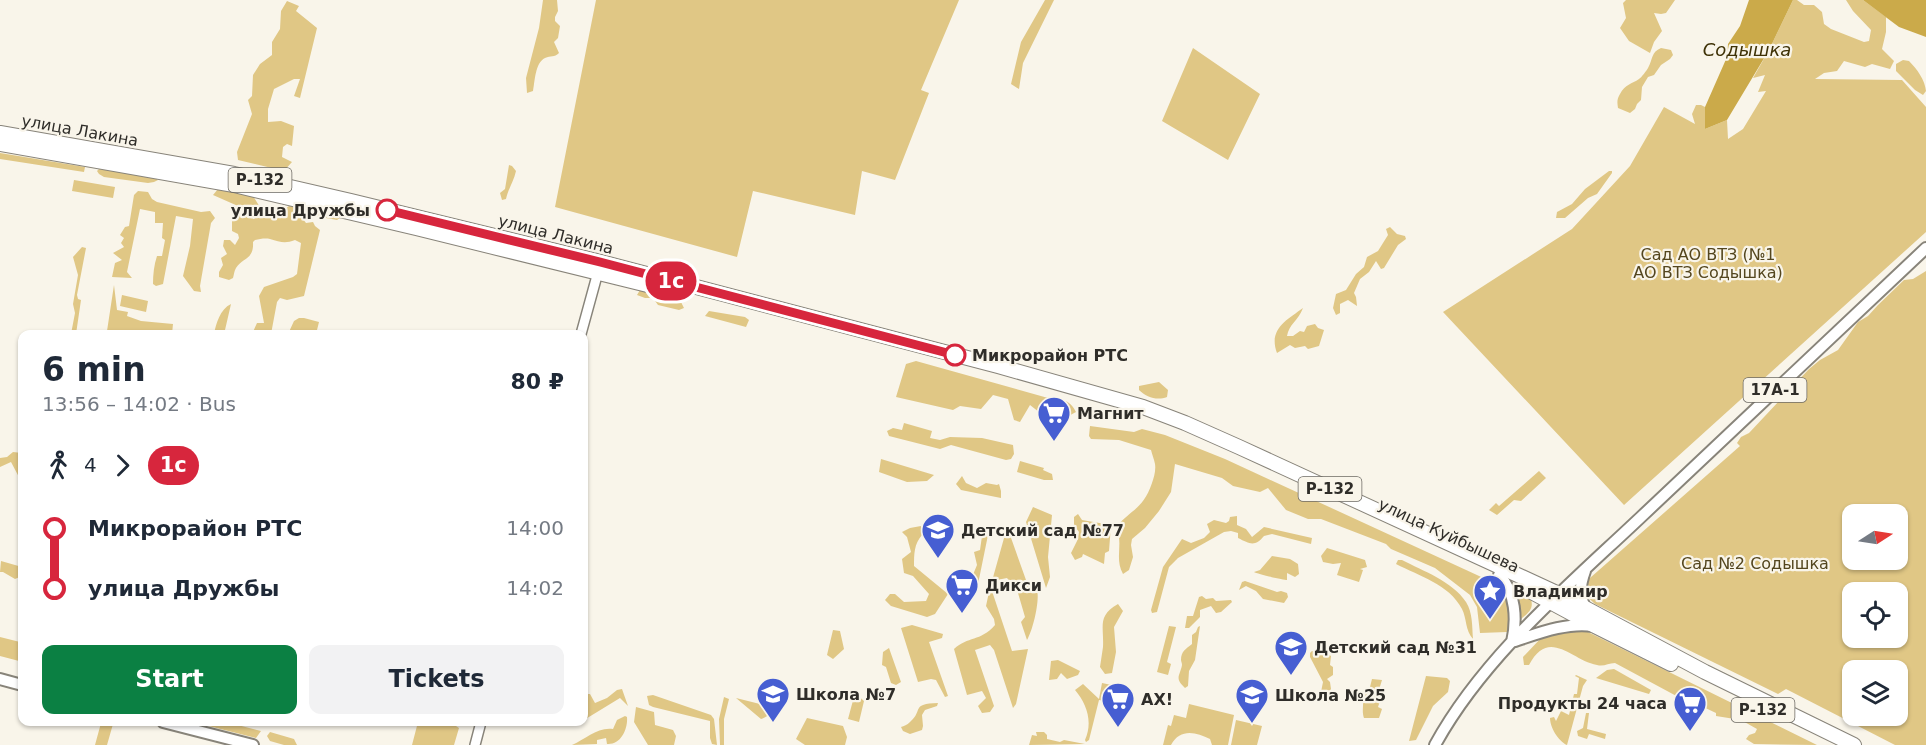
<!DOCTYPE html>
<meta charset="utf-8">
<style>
:root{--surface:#fff;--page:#f2f2f3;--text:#1f2937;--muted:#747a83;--accent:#0b8043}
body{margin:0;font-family:"DejaVu Sans",sans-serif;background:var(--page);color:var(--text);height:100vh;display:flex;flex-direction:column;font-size:22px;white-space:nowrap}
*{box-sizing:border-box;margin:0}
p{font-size:20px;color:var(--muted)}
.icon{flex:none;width:33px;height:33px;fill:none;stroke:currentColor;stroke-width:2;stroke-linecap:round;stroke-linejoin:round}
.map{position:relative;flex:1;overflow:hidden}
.sheet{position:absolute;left:18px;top:330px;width:570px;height:396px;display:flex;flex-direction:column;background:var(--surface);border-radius:12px;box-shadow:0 2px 4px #0004}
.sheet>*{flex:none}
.badge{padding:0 12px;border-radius:20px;font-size:21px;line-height:39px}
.needle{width:39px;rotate:78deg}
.buttons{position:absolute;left:1842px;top:504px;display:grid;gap:12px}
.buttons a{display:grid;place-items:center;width:66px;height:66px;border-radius:12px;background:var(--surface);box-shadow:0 2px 4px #0004;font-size:30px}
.map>.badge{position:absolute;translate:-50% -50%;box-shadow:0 0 0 3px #fff}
.legs{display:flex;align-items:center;gap:9px;height:66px;padding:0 24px;font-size:20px}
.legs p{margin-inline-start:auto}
.summary{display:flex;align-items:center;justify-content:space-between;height:102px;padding:0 24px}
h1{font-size:33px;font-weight:800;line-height:45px}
.button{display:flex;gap:12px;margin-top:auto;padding:12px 24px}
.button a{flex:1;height:69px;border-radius:12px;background:var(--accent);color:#fff;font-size:24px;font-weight:800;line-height:69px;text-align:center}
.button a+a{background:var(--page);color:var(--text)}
ul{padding:0 24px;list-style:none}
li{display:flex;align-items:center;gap:21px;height:60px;font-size:22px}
li i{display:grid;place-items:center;width:9px;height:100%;margin:0 8px;background:currentColor}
li i::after{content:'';width:15px;height:15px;margin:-8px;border:4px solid;border-radius:50%;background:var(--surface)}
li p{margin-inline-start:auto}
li:first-child i{background:linear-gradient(#0000 50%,currentColor 0)}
li:last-child i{background:linear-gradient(currentColor 50%,#0000 0)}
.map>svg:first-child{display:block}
.green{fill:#e0c785;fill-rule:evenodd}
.water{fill:#cbaa4a}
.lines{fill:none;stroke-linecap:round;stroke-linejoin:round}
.minor-casing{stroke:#88847a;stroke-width:12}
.major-casing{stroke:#88847a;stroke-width:14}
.highway-casing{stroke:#88847a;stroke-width:16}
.minor{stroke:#fff;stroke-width:9}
.major{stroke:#fff;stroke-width:10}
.highway{stroke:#fff;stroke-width:14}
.line-1-casing{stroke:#fff;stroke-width:14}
.line-1{stroke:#d7263d;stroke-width:9}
.stop-1-dot{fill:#fff;stroke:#d7263d;stroke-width:3}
.labels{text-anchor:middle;stroke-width:4.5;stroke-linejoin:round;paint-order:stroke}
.shield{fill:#f9f5ea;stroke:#6c6963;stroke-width:1.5}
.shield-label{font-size:15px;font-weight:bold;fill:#2f2d29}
.street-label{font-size:16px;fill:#2f2d29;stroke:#f9f5ea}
.stop-label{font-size:16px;font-weight:bold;fill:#2f2d29;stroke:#f9f5ea;text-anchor:end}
.park-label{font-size:16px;fill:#54461e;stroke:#f9f5ea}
.poi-label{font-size:16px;font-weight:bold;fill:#2f2d29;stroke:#f9f5ea;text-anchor:start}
.water-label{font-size:18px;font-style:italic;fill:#3f3207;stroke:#f9f5ea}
</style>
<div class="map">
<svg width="1926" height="745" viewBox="0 0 1926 745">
<rect width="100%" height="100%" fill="#f9f5ea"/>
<path class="green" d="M543 0H557L558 11 555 17V21L560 26 558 38 554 42 559 53C554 58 551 55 545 58 535 63 535 81 533 91L527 93 526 78 539 28Z
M596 0H959L921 90 929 93 895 180 862 171 855 215 753 191 737 257 555 207Z
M1045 0H1054L1023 63 1019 89 1011 84 1021 42Z
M1626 0H1675L1666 13 1661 14 1654 13 1662 31 1654 42 1650 53 1629 41 1620 28 1626 18 1623 3Z
M1793 0H1797L1804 5H1814L1822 12 1824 24 1831 29 1864 42 1869 41 1871 30 1853 11 1846 0H1863L1886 17V32L1882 49 1894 61 1890 69 1872 64 1865 67 1844 61 1837 71 1824 73 1815 79 1902 80 1926 107V232L1624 505 1443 312 1572 229 1630 166 1664 107 1695 124 1692 114 1696 105H1701L1705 107V129L1727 120 1728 139 1743 129 1766 91 1758 92 1765 75 1753 78 1769 50Z
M287 1 299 6 296 11 317 28 300 98 294 96 300 79H294L274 89 268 109V122L281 121 294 126 292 146 287 144 283 147 282 157 292 162 284 171 238 160 237 152 252 114 248 100 252 96 253 75 260 64 272 55V42L280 29 281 11Z
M1193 48 1260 94 1228 160 1162 121Z
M1661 48 1671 50 1673 55 1670 59 1661 65 1654 75 1648 77 1642 87 1641 100 1637 104 1635 109 1630 113 1618 108C1617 102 1617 99 1620 94 1625 84 1632 84 1639 79 1641 78 1647 70 1648 68 1653 59 1651 52 1661 48Z
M1903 60 1909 61C1917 69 1925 80 1926 91L1923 95 1915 90 1896 71V64Z
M0 153 85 167 84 172 0 159Z
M509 165 512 166 516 171C514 181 508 189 506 199L502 200 500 193 505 189Z
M99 169 154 177 158 180 154 182 148 183 104 177 99 174 97 171Z
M1609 171H1612V173L1597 194 1588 198 1565 218H1556L1557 212 1572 204 1585 189Z
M74 180 115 187 113 198 72 191Z
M218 189 253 196 266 217 280 213 294 202 338 214 340 218 337 220 315 216 303 219 306 223 313 222 315 226 320 230 304 296 287 300 280 298 277 302 271 334H252L257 323H264L259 296 264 287 293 277 297 274 301 243 295 240C285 244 280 242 270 239 265 238 260 239 255 240L253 242C254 260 243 257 236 268 234 271 234 275 233 278L229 280 219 277V272L223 265 221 258 227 254 223 246 224 240H230L235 245 239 238 238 234 232 231V217L237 214 254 219 259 214 257 211 247 210 213 195Z
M138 191 148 192 152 199 157 202 201 212 210 211 215 218 211 223 200 286 201 292 194 291 183 276 190 246 193 219 176 216 163 284 156 286 153 284C153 274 154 265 157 256H162L165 240 162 238 163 223H155V212L140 209 127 272 132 278 112 277 115 263 122 260 113 253 124 247 121 243 124 238 120 235 125 227 129 226 134 195Z
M1390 227 1397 234 1405 236 1406 239 1398 245 1384 268 1381 269 1376 261 1369 272 1360 279 1354 293 1356 297 1357 306 1348 300 1340 304V313L1336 315 1333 308 1336 294 1346 290 1356 274 1364 267 1367 257 1378 251 1388 235 1386 229Z
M82 247 86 248 77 295 78 299 81 300 76 334H71L75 313 73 304 78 275 73 257Z
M1926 271V745H1895L1786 689 1778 694 1595 604 1579 589 1582 585 1740 446 1737 443 1741 437 1749 433 1809 369 1820 360 1838 350 1858 322 1868 316 1878 305 1904 280 1913 279ZM1852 514H1898V560H1852ZM1852 592H1898V638H1852ZM1852 670H1898V716H1852Z
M114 285 117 310 128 312 127 316 141 321 173 324 172 334H139L138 331C128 337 118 333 107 331Z
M640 290 681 302 684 308 679 310 658 305 653 298H645L637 295Z
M122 295 148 301 146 312 120 306Z
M231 304 225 330 224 332 214 334C216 324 220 309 231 304Z
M1303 308C1298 321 1289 324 1287 336H1293L1300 331 1304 332 1307 326 1315 324 1318 328 1324 330 1319 346 1308 349 1305 346 1295 348 1290 345 1277 353C1268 329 1287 320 1303 308Z
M709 311 745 317 749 320 746 327 705 316Z
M299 318H304L319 322 316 334H288L294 321Z
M916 361 1048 398C1060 399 1070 399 1076 412L1063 419 1044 416 1030 405 1020 422 1014 420 1008 399 993 395 981 409 960 406 953 410 896 397 906 364Z
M1159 382 1168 390 1167 397C1157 401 1146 397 1139 390V386Z
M904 423 932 431 930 438 940 440 950 437 982 438 1013 445 1014 454 1011 459 1006 460 951 445 940 449 889 436 887 431 893 428 902 430Z
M1090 426 1134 432 1142 429 1165 435 1225 459 1503 587 1505 591 1511 628 1507 632 1480 633 1477 607 1470 595 1435 568 1391 549 1386 544 1321 519H1308L1286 510 1268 488 1260 492 1233 486 1222 478 1175 464 1171 492 1159 511 1145 528 1132 539 1131 545 1133 557 1129 570 1123 574C1114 558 1124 543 1116 527 1133 508 1143 509 1152 483 1154 477 1156 470 1155 464 1154 459 1152 454 1151 450L1119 440 1091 439 1089 436Z
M13 452 22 453V478L20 479 11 462 0 467V458L7 457Z
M881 459 934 475 927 481 907 482 879 472Z
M1020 461 1044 468 1043 470 1052 474 1053 480H1044L1017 472Z
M1539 471 1546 478 1521 501 1514 500 1497 515 1489 510 1496 503 1499 506Z
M962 476 966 483 977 488 986 483 997 485 999 484 1001 491V498L961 490 956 484Z
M1033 507 1052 515 1048 557 1050 577 1046 588 1026 522Z
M1078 514 1082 520 1111 525 1109 551 1105 553 1104 564 1083 554 1082 557 1075 560 1071 553 1077 541 1079 532 1074 525V517Z
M1237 516V525L1246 529 1252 537 1264 527 1312 538 1311 544 1272 534 1264 536C1255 547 1250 544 1238 538V533L1231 531 1224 532 1178 558 1169 567 1157 612 1152 613 1151 610 1163 567 1182 539 1191 543 1204 538 1210 532 1207 524 1214 520 1226 523 1229 521 1230 517Z
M921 526 922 535C914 544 914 554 914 566L948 594 935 614 927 617 891 606 885 600 890 594H895L904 602 926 601 929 594 913 576 904 573 902 559 911 552 907 537 902 532 910 528Z
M1006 531 1010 535 1026 580C1031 582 1035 584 1037 590 1040 600 1033 630 1027 640L1021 622 1025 617 1018 593 1027 590 1025 589 1017 591 1007 578 992 581Z
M988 535 977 589 967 593 965 590 975 588 972 577 977 565 974 552 980 550 982 536Z
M1327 548 1365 560 1367 567 1360 569 1363 570 1359 582 1337 575 1341 563 1333 564 1323 562 1321 556Z
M1272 556 1290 559 1298 564 1299 574 1295 577 1287 573V580C1284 580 1257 574 1254 572L1260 570Z
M1398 560H1402C1423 571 1452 581 1466 602 1473 613 1472 627 1473 639 1465 630 1467 619 1462 609 1449 584 1419 576 1396 564Z
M1 561 22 567V576L15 579 3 572H0Z
M1245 581 1277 592 1281 591 1287 593 1288 597 1284 603 1263 599 1256 591 1246 586 1239 590 1242 582Z
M1516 590 1531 599C1534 609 1528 613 1521 619L1515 592Z
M992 591 1012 651 1028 649 1016 704 1013 708 994 650 990 645 975 650 994 706 990 712 982 713 978 706 986 698 982 691 967 695 954 649C968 636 980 642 995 625L994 619 986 606 989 592Z
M1202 596 1206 599 1213 598 1216 601 1231 600 1232 602 1221 612 1216 613 1211 606 1200 610V617L1189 628H1185L1187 616H1193L1199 597Z
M1118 604 1123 611 1114 627 1116 652 1112 673 1105 674 1100 667C1101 660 1102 654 1103 647 1104 626 1097 616 1118 604Z
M912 625 943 634 942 638 929 642 948 696 945 697 936 680 931 679 918 682 901 628Z
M1169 626 1176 627 1167 662 1171 664 1168 675 1157 672Z
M1200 626 1195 660 1189 671 1188 686 1185 688C1174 678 1180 676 1182 665 1182 663 1181 661 1181 660 1181 651 1186 649 1192 644V635L1196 632 1198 627Z
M1578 629 1586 631 1817 745 1754 744 1746 739 1749 735 1755 733 1757 729 1741 720 1716 716V713L1699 705 1695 710 1682 699 1615 663C1608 663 1604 667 1597 665 1571 660 1549 627 1529 665H1524L1523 657 1542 637Z
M833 630 840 631 844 649 833 659 827 655Z
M0 637 20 642C23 649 24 655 19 661L0 656Z
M889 648 901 682 896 685 891 683 886 667 882 665 883 652Z
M1312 651 1324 652 1331 656 1330 665 1333 667V675L1327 679 1330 682 1331 689 1327 694 1333 700 1327 703 1320 697 1323 682 1310 657V653Z
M1058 660 1080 671 1078 675 1067 679 1061 673 1057 679 1049 680 1051 661Z
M1614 669 1651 690 1649 694 1596 678 1607 670Z
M1576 675 1587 680 1583 686 1567 745C1558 741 1550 727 1550 718L1554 717 1556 721 1561 711 1569 715 1574 694H1577L1579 678 1575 676Z
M1426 676 1447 678 1450 681 1448 692 1433 706 1416 740 1409 741Z
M1372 679 1382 680 1378 693 1382 695 1378 707 1382 709 1379 718H1364C1361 710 1365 702 1362 692L1370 687Z
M1102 683 1131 689 1128 703 1124 705 1099 700 1089 740 1086 742 1085 740C1093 722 1087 704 1075 690L1083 684 1099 699Z
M622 689 628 706 620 698 584 720V694H590L595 703 607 698 617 690Z
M855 693 864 701 859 722 848 719Z
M653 695 711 715 714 719 717 745 712 744 710 738V721L653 707 649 705 647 696Z
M724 697 729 699 724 719V745H720L719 719Z
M736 698 768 706C772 713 768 717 761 719Z
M938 703 937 706 925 710 922 715 923 726 922 730 910 734 903 731 901 727C904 726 907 725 910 722 924 710 910 704 938 703Z
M1189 704 1234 715 1228 745H1212L1210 739C1196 732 1180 728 1171 745H1163L1168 725 1171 726 1174 715 1186 718Z
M636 707 654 712 655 725 673 730 676 736 674 745H648L634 722Z
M1586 713H1589L1587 729 1606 734 1605 739 1589 734 1587 739 1578 736 1577 731 1583 728Z
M625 716 627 717C628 729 621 745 607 744L606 738 597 740V744L572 745C586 739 597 727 613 729L617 720Z
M807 718 843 726 847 737 845 745H805L796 739Z
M1236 720 1262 726 1257 745H1231Z
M106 722 113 724 107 745H95L101 723Z
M193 722H226L261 731 256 738Z
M418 722H431L435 725 450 722 459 728 454 745H412Z
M270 732 294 739 297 745H284L270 741 267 736Z
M1036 732H1044L1047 735V739L1060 742 1064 740 1085 744 1029 745 1032 735 1037 736Z"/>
<path class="water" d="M1749 0H1793L1769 50 1727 120 1705 129V107L1727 57 1728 44 1740 26Z
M1863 0H1926V37L1899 27Z"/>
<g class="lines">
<defs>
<path id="minor" d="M581 334 598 272
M475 745 481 722"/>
<path id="major" d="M1585 571C1580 585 1578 597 1587 610
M1499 575C1516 592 1517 620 1512 642
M1515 641C1539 633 1568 622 1593 626
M0 679 22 685
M163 722 253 745
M1435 745C1483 657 1569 585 1641 517 1736 427 1831 338 1926 248"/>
<path id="highway" d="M0 133 234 174 351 201 601 262 998 366 1143 407 1185 423 1239 447 1559 594 1705 672 1854 745
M0 144 234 185 416 228 680 293
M1528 590 1595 626 1671 664"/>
</defs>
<use href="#minor" class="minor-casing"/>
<use href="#major" class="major-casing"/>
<use href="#highway" class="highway-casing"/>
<use href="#minor" class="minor"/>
<use href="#major" class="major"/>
<use href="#highway" class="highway"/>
</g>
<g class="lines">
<defs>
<path id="line-1" d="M387 210 600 262 955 355"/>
</defs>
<use href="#line-1" class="line-1-casing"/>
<use href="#line-1" class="line-1"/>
</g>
<defs>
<symbol id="supermarket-pin" viewBox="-11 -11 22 30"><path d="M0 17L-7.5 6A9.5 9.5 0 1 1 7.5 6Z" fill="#465ed2" stroke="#f9f5ea"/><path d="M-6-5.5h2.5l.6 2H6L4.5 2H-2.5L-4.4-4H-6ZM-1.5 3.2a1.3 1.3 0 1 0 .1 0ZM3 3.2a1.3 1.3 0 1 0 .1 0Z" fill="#fff"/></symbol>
<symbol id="school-pin" viewBox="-11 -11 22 30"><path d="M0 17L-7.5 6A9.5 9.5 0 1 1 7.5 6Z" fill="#465ed2" stroke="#f9f5ea"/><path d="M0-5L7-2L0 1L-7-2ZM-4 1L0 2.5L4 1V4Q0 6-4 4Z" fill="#fff"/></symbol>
<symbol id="sight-pin" viewBox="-11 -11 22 30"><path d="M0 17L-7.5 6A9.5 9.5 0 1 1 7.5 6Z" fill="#465ed2" stroke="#f9f5ea"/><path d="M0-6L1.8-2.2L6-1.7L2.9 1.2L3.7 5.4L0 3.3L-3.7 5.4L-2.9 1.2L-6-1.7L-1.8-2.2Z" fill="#fff"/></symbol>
</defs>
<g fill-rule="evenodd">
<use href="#supermarket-pin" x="1035" y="394" width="38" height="52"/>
<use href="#school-pin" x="919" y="511" width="38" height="52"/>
<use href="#supermarket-pin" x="943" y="566" width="38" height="52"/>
<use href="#sight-pin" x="1471" y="572" width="38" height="52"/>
<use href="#school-pin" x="1272" y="628" width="38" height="52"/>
<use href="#school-pin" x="754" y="675" width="38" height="52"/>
<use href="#school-pin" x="1233" y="676" width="38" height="52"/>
<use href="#supermarket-pin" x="1099" y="680" width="38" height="52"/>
<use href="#supermarket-pin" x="1671" y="684" width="38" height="52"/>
</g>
<g class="stop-1-dot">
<circle cx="387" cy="210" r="10"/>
<circle cx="955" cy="355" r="10"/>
</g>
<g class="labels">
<g class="shield">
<rect x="228.5" y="168" width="63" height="24" rx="4.5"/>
<rect x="1743.5" y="378" width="63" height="24" rx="4.5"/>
<rect x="1298.5" y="477" width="63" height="24" rx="4.5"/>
<rect x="1731.5" y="698" width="63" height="24" rx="4.5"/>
</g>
<g class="shield-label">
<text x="260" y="185">Р-132</text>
<text x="1775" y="395">17А-1</text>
<text x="1330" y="494">Р-132</text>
<text x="1763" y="715">Р-132</text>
</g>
<g class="street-label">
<text transform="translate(80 130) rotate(10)" y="6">улица Лакина</text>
<text transform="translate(556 234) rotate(14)" y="6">улица Лакина</text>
<text transform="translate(1449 535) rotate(25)" y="6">улица Куйбышева</text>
</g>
<g class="stop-label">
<text x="370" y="216">улица Дружбы</text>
<text x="972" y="361" text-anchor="start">Микрорайон РТС</text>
</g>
<g class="park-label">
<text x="1708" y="260">Сад АО ВТЗ (№1<tspan x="1708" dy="18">АО ВТЗ Содышка)</tspan></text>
<text x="1755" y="569">Сад №2 Содышка</text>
</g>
<g class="poi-label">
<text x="1077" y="419">Магнит</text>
<text x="961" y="536">Детский сад №77</text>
<text x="985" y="591">Дикси</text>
<text x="1513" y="597">Владимир</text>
<text x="1314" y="653">Детский сад №31</text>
<text x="796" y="700">Школа №7</text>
<text x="1275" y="701">Школа №25</text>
<text x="1141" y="705">АХ!</text>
<text x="1667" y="709" text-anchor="end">Продукты 24 часа</text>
</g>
<g class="water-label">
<text x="1747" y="56">Содышка</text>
</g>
</g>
</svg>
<div class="buttons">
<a><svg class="needle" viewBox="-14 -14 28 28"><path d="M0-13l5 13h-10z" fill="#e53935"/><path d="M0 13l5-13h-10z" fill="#747a83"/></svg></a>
<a><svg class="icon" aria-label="locate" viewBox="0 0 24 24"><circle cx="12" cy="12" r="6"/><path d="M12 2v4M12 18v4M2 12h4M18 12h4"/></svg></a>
<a><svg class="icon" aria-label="layers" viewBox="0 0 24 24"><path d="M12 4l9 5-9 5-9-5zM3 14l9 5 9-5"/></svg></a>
</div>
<b class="badge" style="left:671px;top:281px;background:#d7263d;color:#fff">1с</b>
<section class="sheet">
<div class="summary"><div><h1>6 min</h1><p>13:56 – 14:02 · Bus</p></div><b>80 ₽</b></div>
<div class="legs"><svg class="icon" aria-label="walk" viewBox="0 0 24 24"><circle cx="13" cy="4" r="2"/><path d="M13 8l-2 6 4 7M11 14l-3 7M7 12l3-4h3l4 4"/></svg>4<svg class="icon" aria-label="forward" viewBox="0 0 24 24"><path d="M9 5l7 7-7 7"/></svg><b class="badge" style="background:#d7263d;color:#fff">1с</b></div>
<ul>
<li><i style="color:#d7263d"></i><b>Микрорайон РТС</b><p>14:00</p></li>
<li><i style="color:#d7263d"></i><b>улица Дружбы</b><p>14:02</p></li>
</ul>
<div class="button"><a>Start</a><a>Tickets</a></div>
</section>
</div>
